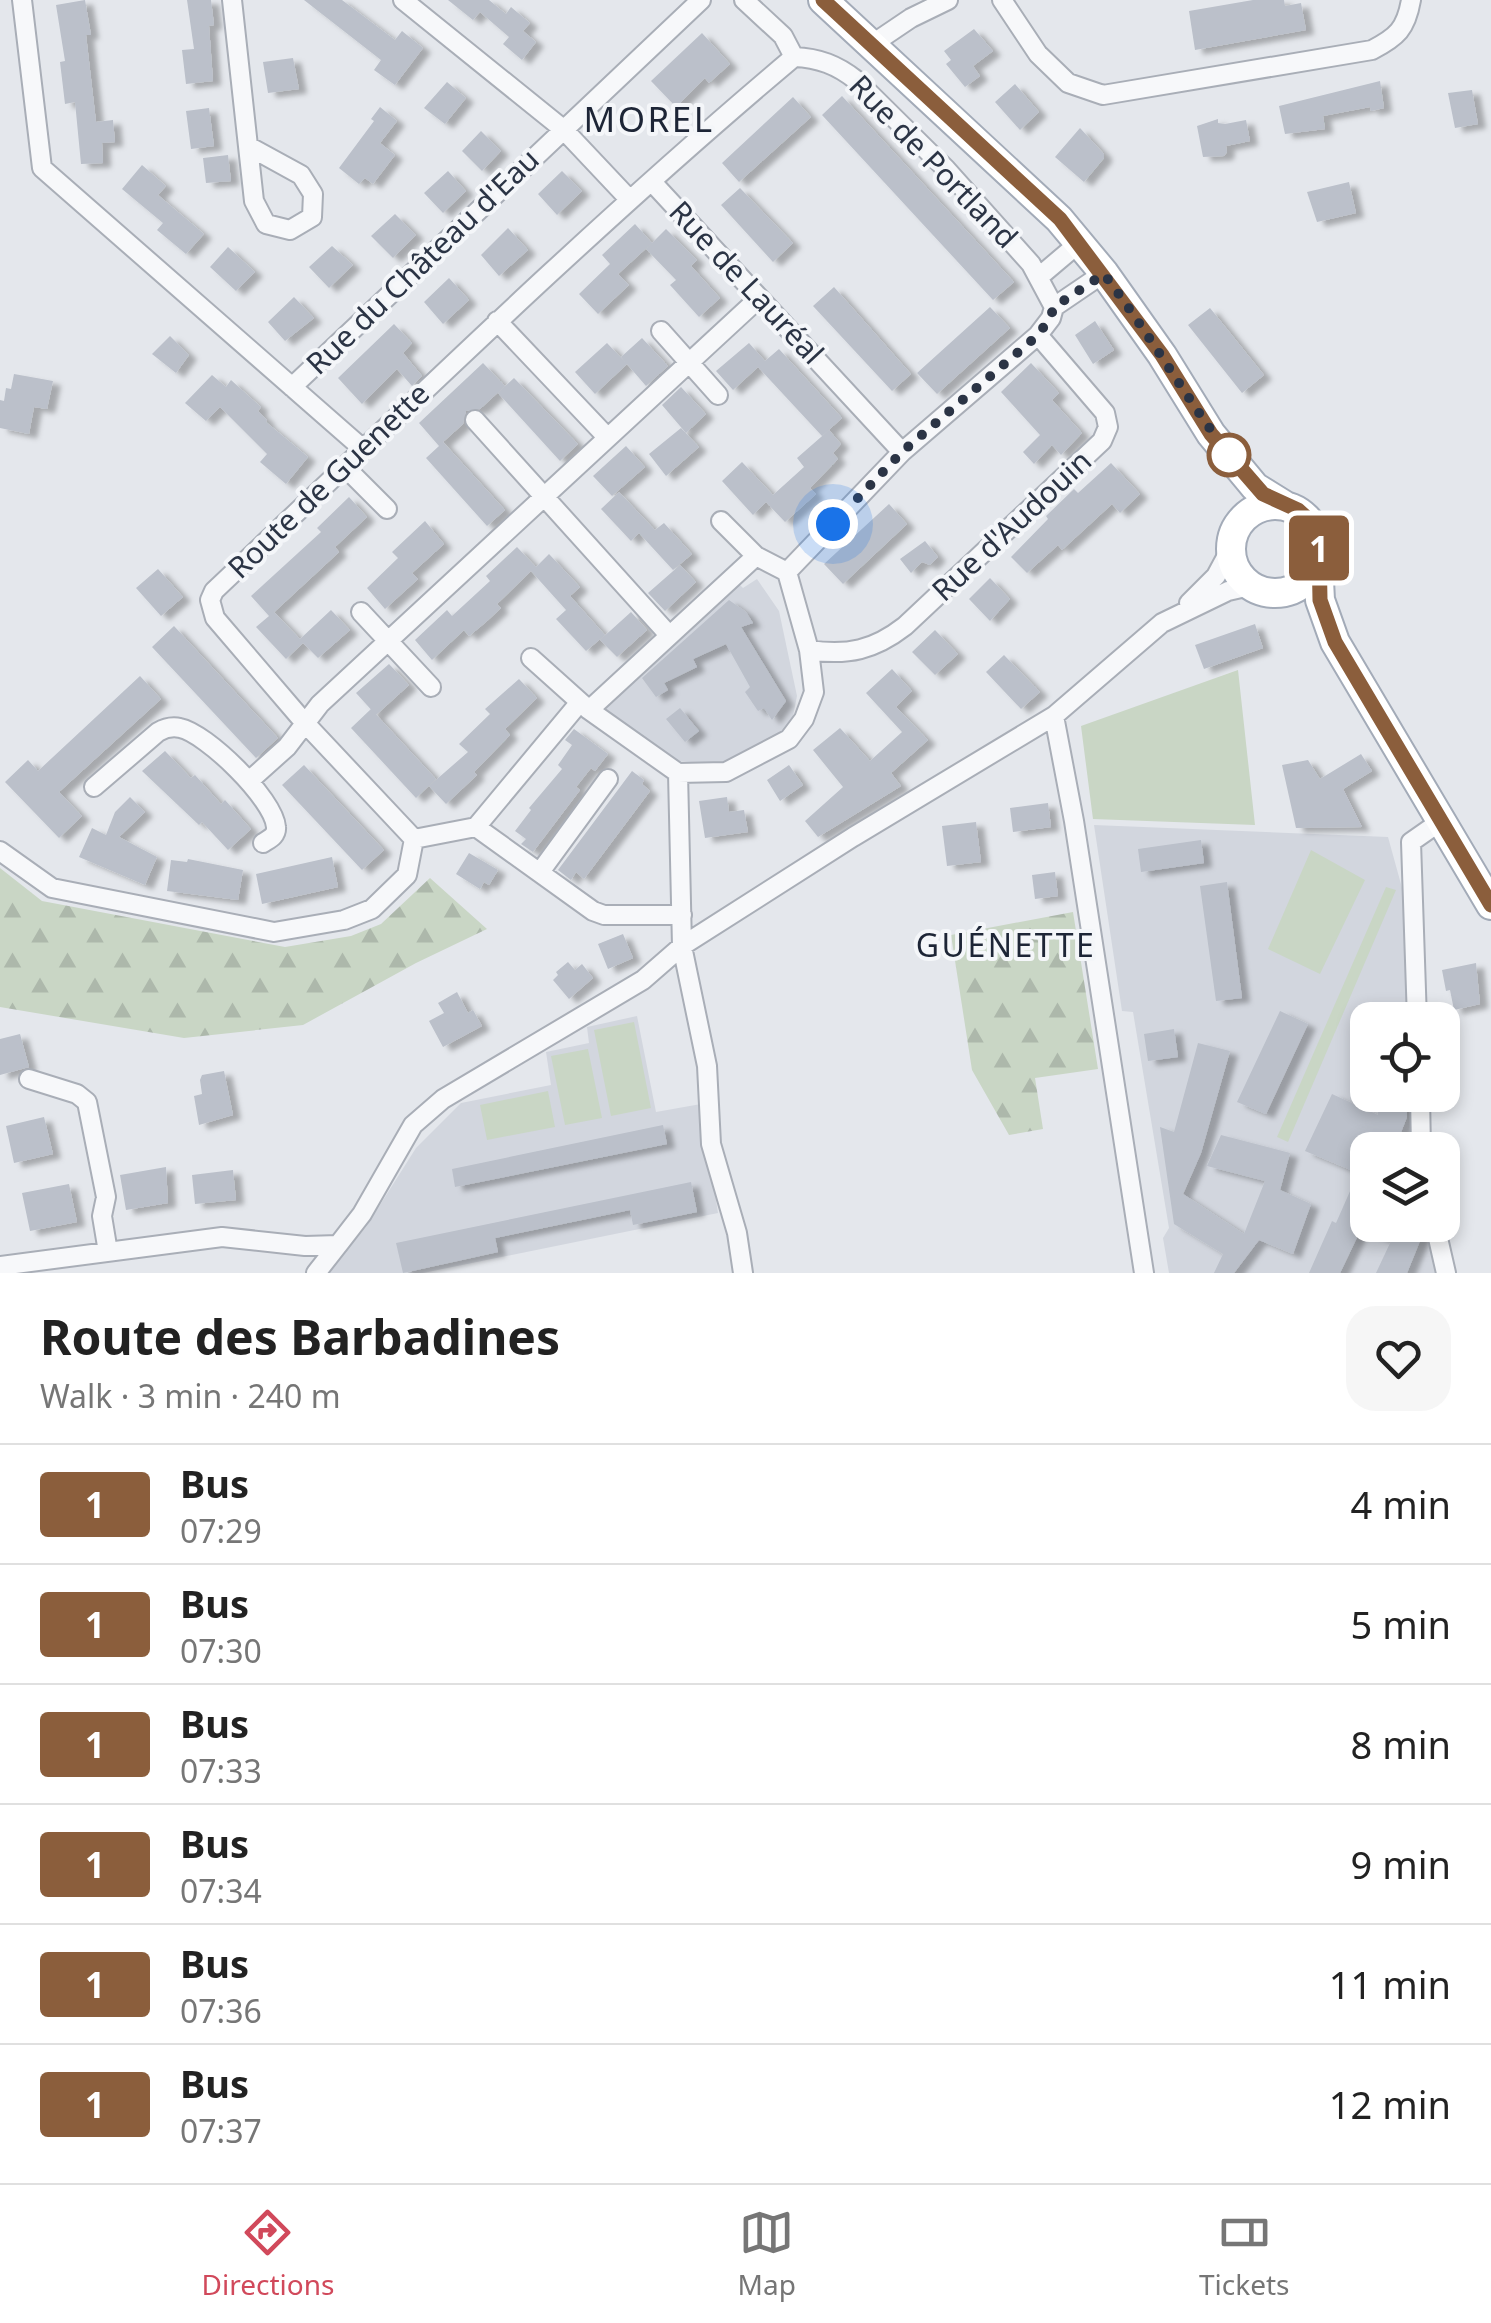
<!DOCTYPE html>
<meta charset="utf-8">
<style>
:root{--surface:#fff;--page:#f6f6f6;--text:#222;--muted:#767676;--line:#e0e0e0;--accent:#d1495b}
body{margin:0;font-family:"Noto Sans",sans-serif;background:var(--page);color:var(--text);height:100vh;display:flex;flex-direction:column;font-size:38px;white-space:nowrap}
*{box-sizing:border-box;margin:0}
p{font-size:32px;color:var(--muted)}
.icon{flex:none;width:55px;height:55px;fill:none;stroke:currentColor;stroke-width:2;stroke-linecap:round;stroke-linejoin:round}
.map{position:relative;height:1273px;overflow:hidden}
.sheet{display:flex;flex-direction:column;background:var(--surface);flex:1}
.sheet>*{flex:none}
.badge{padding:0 20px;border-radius:8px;font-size:35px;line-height:65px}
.buttons{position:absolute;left:1350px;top:1002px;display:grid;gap:20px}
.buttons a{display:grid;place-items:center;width:110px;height:110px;border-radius:20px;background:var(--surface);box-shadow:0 5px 15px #0003;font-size:50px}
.you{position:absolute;width:50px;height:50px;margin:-25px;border:8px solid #fff;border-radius:50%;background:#1a73e8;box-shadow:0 0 0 15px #1a73e833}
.map>.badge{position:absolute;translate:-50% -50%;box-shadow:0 0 0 5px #fff}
.round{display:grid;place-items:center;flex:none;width:105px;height:105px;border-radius:30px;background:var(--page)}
.summary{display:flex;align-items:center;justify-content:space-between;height:170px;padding:0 40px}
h1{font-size:48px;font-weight:700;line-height:75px}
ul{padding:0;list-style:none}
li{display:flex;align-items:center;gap:30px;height:120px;padding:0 40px;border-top:2px solid var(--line)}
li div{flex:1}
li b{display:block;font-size:38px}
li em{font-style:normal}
li .badge{min-width:110px;font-weight:700;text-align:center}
.dock{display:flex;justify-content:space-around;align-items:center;height:140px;border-top:2px solid var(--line);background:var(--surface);font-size:28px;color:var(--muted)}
.dock a{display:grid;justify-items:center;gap:5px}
.dock .current{color:var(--accent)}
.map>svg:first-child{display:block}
.built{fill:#d2d6de}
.grass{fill:#c9d6c5}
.forest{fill:url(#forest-firs)}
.building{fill:#bbc0ca;filter:url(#shadow)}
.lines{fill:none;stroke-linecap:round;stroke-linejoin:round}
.minor-casing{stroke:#a9aeb7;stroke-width:22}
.primary-casing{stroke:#a3abb8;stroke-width:32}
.minor{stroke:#f7f8fa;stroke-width:18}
.primary{stroke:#fff;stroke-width:28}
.line-casing{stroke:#fff;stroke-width:22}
.line{stroke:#8b5e3c;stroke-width:15}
.walk{stroke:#2b3445;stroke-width:10;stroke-dasharray:0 18}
.stop-dot{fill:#fff;stroke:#8b5e3c;stroke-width:5}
.labels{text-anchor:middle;stroke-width:8;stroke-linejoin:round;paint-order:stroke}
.street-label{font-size:30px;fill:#2b3445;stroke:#f4f6f9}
.neighbourhood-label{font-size:32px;letter-spacing:2.5px;fill:#1d2536;stroke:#f4f6f9}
.quarter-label{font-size:35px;letter-spacing:2.5px;fill:#1d2536;stroke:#f4f6f9}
</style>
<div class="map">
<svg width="1491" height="1273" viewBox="0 0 1491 1273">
<defs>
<pattern id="forest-firs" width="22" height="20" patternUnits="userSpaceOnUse" patternTransform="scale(2.5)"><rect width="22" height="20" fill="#c9d6c5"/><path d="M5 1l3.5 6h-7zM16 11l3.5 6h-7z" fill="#adb8ab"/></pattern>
<filter id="shadow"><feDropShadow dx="8" dy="4.5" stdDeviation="2.5" flood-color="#0004"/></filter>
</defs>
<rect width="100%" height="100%" fill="#e4e7ec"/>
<path class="built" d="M757 579 779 611 797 696 792 721 769 743 740 759 720 764 676 761 601 706 736 581 743 588Z
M1094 825 1388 837 1404 895 1410 1020H1368V1095H1414L1417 1150H1368V1225H1432L1441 1273H1169L1163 1238 1169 1228 1133 1012 1122 1011Z
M637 1016 656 1112 701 1104 718 1213 423 1273H328L366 1227 416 1148 461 1103 551 1085 546 1052 589 1043 587 1027Z"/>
<path class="grass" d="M1238 670 1255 825 1093 819 1081 726Z
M1311 850 1365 880 1320 974 1268 949Z
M1386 887 1396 890 1288 1142 1277 1137Z
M634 1022 651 1108 611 1116 594 1030Z
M588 1049 602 1118 565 1125 551 1056Z
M548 1091 555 1127 487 1140 480 1105Z"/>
<path class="forest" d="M0 868 42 901 285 947 351 936 381 924 430 878 487 929 416 963 303 1025 184 1038 0 1007Z
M1073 912 1098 1069 1035 1078 1043 1129 1009 1135 972 1070 951 935Z"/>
<path class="building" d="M85 0 91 35H86L96 122 113 120 115 142 102 143 103 163 81 164 75 102 65 104 60 62 65 61 56 5Z
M187 0H211L214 25 209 26 213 81 186 84 182 50 194 49Z
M304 0H342L395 40 402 31 423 48 395 85 374 70 381 60Z
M448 0H489L506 14 511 7 530 23 523 31 536 42 522 60 503 44 509 37 480 12 473 20Z
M1253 0H1284L1285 6 1301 3 1306 30 1195 50 1189 11Z
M974 29 993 51 973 66 980 76 965 87 946 64 951 60 944 51Z
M702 33 730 64 709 83 705 78 676 107 651 81Z
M293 58 299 89 268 93 263 62Z
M1380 81 1384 108 1371 111 1370 107 1323 116 1325 129 1285 134 1279 106Z
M447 82 466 98 445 124 424 108Z
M1015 84 1039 112 1020 130 995 102Z
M1472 90 1478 124 1455 128 1448 93Z
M842 96 1014 282 993 300 822 115Z
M793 97 811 117 739 182 722 163Z
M380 107 397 121 380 143 395 155 373 184 365 178 359 184 339 168 374 121 371 119Z
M209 108 214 146 191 149 186 111Z
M1218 119V123L1225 124 1246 120 1250 141 1226 146 1227 152 1224 156 1203 157 1197 126Z
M1080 128 1104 154V158L1084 182 1055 157Z
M481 131 501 151 482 171 462 151Z
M228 155 231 181 206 183 203 158Z
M142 165 166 186 158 195 204 234 186 254 157 230 163 223 122 189Z
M448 171 466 191 443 213 424 193Z
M562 171 582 191 557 215 538 194Z
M1349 182 1356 213 1317 222 1307 192Z
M740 188 793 243 773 262 721 205Z
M395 214 416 235 393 258 371 236Z
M635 224 652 243 618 274 629 285 598 314 579 294 610 264 602 255Z
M508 228 528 250 499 276 481 255Z
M666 229 697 260 691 266 720 298 699 317 670 285 676 280 646 249Z
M332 246 353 265 329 288 309 267Z
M228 247 255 272 236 291 210 267Z
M449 278 469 300 443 324 424 302Z
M834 287 911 374 892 391 813 306Z
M294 297 314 318 285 341 268 322Z
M990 307 1010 328 937 394 917 373Z
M1210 308 1264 375 1242 393 1188 325Z
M1095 321 1114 350 1093 364 1075 335Z
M394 324 412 343 403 353 422 376 412 386 397 369 362 404 338 378Z
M170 336 189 355 176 373 152 354Z
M642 338 668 366 646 386 627 364 595 394 575 372 607 343 626 363 621 357Z
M749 343 765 361 779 349 842 418 822 436 758 367 733 390 716 371Z
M483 363 505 386 480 409 466 411 463 424 443 442 505 510 487 526 426 458 439 446 419 423Z
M1031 363 1059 393 1052 400 1082 433 1061 455 1052 445 1034 464 1023 452 1040 435 1001 392Z
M14 374 53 381 47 409 34 407 29 434 0 428V400L4 401 6 388 11 389Z
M212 375 226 387 231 380 261 407 258 411 267 420 266 422 308 457 286 484 260 462 267 454 220 407 206 421 185 403Z
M514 378 578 444 560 461 498 393Z
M681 387 706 414 686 433 662 405Z
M681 428 699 447 666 476 649 454Z
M829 430 841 444 833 453 838 459 810 488 816 494 785 522 766 502 753 515 722 481 742 462 773 495 804 467 797 458Z
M626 446 645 467 612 496 593 476Z
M1111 463 1140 494 1120 513 1112 504 1062 550 1058 545 1027 573 1011 557 1048 519 1046 516 1074 489 1078 493Z
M619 492 655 530 664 523 692 554 673 570 639 533 631 541 601 509Z
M349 497 367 517 335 547 339 552 271 615 274 612 300 639 331 610 350 630 318 658 301 641 303 643 286 659 256 627 269 616 251 596 321 532 317 528Z
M889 504 907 524 843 584 824 564Z
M425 521 444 544 412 573 418 579 385 609 367 588 398 558 392 552Z
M925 541 938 557 930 565 922 562 911 573 900 559Z
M517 547 536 567 549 554 580 587 570 596 605 635 586 651 556 619 566 610 531 571 497 604 501 608 486 622 469 636 464 630 432 660 415 640 447 610 452 616 490 581 486 576Z
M680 565 696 582 665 611 648 593Z
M158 569 183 597 161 616 136 588Z
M990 578 1010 599 990 621 969 599Z
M729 600 746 612 753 623 741 627 786 701 772 720 764 708 758 711 745 692 750 687 726 644 693 659 697 667 664 683 668 690 656 697 642 678Z
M631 612 647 630 617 657 600 640Z
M1255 624 1263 648 1204 669 1195 645Z
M174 626 278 738 256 758 152 647Z
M935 630 958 654 935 675 912 652Z
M1004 655 1040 692 1021 709 986 672Z
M389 664 409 685 376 715 356 693Z
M892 669 912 691 896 707 928 740 891 773 901 786 818 837 805 821 843 787 813 750 840 728 870 761 902 732 866 693Z
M140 676 161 699 59 792 82 816 59 838 5 782 28 760 38 771Z
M519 679 537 698 505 729 510 735 474 772 477 775 446 804 429 786 468 752 459 744 490 714 485 709Z
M680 708 699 731 685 742 666 719Z
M371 709 436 779 416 798 351 728Z
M574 729 608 754 595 771 591 768 576 787 580 790 533 852 521 844 526 839 515 831 531 810 529 808 562 769 558 765 572 745 565 740Z
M165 751 191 778 195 775 221 804 225 800 251 829 228 850 202 822 199 825 142 771Z
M1361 754 1372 771 1343 789 1362 827 1296 828 1282 765 1308 760 1320 779Z
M304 765 384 850 362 870 282 785Z
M789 765 803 785 780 801 767 780Z
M632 771 644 780 642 784 650 791 584 879 576 872 571 880 558 870Z
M130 797 145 812 119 837 157 857 145 885 79 857 92 828 106 835 115 812Z
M727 797 729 812 744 810 748 832 705 838 699 801Z
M1048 803 1051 827 1013 832 1010 808Z
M976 822 981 862 947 866 942 826Z
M1201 840 1204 863 1141 872 1138 849Z
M469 853 498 870 489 885 484 882 480 889 456 874Z
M332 857 338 887 262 904 256 874Z
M188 859 243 870 238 900 167 891 171 860 187 862Z
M1055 872 1058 896 1035 899 1032 875Z
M1227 882 1242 998 1216 1001 1200 886Z
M623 934 633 958 608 969 598 944Z
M568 962 575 970 582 964 593 978 569 999 553 980 558 975 556 972Z
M1476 963 1480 1004 1454 1010 1450 990 1446 991 1442 970Z
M457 992 468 1013 473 1010 482 1026 443 1047 429 1021 444 1013 438 1003Z
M1280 1011 1308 1024 1266 1114 1237 1102Z
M1174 1029 1178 1057 1148 1061 1144 1034Z
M20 1034 29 1067 0 1075V1039Z
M1198 1043 1230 1051 1201 1153 1183 1194 1244 1234 1265 1181 1207 1166 1221 1135 1290 1153 1280 1190 1311 1204 1293 1254 1259 1240 1234 1273H1214L1223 1254 1174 1224 1160 1127 1174 1132Z
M224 1071 233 1115 199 1125 194 1096 202 1094 200 1080 202 1075Z
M1332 1094 1378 1115V1095H1406L1407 1117 1394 1150H1368V1225H1423L1424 1231 1407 1273H1376L1391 1241 1361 1229 1340 1273H1309L1332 1221 1336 1223 1358 1173 1305 1151Z
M44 1117 53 1154 14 1163 6 1126Z
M663 1125 667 1144 455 1187 452 1169Z
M166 1167 168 1203 126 1210 120 1175Z
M233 1170 236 1200 195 1204 192 1175Z
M691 1182 697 1212 633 1225 630 1210 495 1238 498 1252 403 1273 396 1243Z
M69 1184 77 1222 30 1231 22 1193Z"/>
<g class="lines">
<defs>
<path id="minor" d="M22 0 42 168 363 449
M232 0 254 201 266 224 290 230 312 217 313 194 301 175 248 146
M403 0 563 129 629 199
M744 0 783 36 794 57
M1002 0 1038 54 1068 83 1103 95 1372 50C1397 37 1406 29 1411 0
M871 45 911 18 948 0
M652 182 902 452
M1040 276 1079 243
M497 321 607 437
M661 331 718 395
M292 387 701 0
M475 420 669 635
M345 467 387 509
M721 521 756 556 787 572
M787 572 902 452 1038 335 1051 318 1054 307 1104 273
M1189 603 1216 576 1230 550
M361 612 431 687
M809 650C848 656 874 650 905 626L1102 441 1108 427 1105 413 1038 335
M531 658 589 710 678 773 726 772 789 739 804 719 814 692 809 650 787 572
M580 702 476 827 414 839 304 722 215 618 210 600 214 591C405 410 593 226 794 57 819 58 837 65 856 80L946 169 1031 264 1054 307
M589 710 756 556
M1054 716 1074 821 1144 1273
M678 773 682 946 707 1066 711 1144 737 1233 743 1273
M249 781 287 747 320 704 759 298
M94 787 158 732C165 728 171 726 180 728 206 733 274 799 276 827 277 836 269 839 263 843
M476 827 593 911 604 915H682
M0 851 52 888 274 932 344 920 372 909 407 875 414 839
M540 872 608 779
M1417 1020 1411 842 1441 821
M29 1079 77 1094 87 1102 106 1197 102 1216 108 1252
M1420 1095 1421 1150
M1435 1225 1446 1273
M0 1266 222 1237 305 1246 338 1245 362 1214 413 1125 443 1099 643 980 682 946 853 837 1054 716 1162 623 1228 591 1250 586
M316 1273 338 1245"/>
<path id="primary" d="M823 0 1059 219 1104 273 1162 355 1211 434 1255 487 1284 505
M1231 549a44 44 0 1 1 88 0a44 44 0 1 1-88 0Z
M1318 561 1320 600 1335 642 1491 905"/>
</defs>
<use href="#minor" class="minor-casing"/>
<use href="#primary" class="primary-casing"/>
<use href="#minor" class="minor"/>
<use href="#primary" class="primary"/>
</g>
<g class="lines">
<defs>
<path id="line" d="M823 0 1060 219 1162 355 1211 434 1263 494 1298 510 1309 520 1316 532 1319 547 1320 600 1335 642 1491 905"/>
</defs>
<use href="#line" class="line-casing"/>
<use href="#line" class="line"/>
<path class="walk" d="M833 524 902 452 1038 335 1050 318 1054 307 1104 274C1148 332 1185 396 1229 455"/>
</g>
<circle class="stop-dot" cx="1229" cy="455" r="20"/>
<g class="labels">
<g class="street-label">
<text transform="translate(933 162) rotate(46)" y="10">Rue de Portland</text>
<text transform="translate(423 262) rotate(-44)" y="10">Rue du Château d'Eau</text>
<text transform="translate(746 283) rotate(47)" y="10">Rue de Lauréal</text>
<text transform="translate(329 481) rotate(-44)" y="10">Route de Guenette</text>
<text transform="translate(1012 526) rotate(-43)" y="10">Rue d'Audouin</text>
</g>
<g class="neighbourhood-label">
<text x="1006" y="957">GUÉNETTE</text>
</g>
<g class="quarter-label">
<text x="649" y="132">MOREL</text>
</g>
</g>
</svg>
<div class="buttons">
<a><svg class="icon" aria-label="locate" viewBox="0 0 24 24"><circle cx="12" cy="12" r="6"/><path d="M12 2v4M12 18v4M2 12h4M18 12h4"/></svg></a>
<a><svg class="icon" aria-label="layers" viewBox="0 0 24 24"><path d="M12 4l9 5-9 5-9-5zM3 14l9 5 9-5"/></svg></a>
</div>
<div class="you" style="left:833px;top:524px"></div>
<b class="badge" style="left:1319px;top:548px;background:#8b5e3c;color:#fff">1</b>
</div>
<section class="sheet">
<div class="summary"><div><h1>Route des Barbadines</h1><p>Walk · 3 min · 240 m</p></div><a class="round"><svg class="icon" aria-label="heart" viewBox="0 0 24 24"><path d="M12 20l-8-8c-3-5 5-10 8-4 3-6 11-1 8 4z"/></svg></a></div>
<ul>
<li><span class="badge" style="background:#8b5e3c;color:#fff">1</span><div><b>Bus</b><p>07:29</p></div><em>4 min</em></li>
<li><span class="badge" style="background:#8b5e3c;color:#fff">1</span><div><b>Bus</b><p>07:30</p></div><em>5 min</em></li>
<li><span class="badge" style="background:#8b5e3c;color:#fff">1</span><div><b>Bus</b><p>07:33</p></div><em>8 min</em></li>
<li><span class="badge" style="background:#8b5e3c;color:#fff">1</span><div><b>Bus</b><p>07:34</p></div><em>9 min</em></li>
<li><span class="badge" style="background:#8b5e3c;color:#fff">1</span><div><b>Bus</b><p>07:36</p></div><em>11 min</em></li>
<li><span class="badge" style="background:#8b5e3c;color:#fff">1</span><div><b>Bus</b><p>07:37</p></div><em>12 min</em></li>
</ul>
</section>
<nav class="dock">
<a class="current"><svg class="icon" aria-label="directions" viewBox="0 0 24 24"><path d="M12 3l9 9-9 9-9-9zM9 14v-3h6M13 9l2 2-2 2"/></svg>Directions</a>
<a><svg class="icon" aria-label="map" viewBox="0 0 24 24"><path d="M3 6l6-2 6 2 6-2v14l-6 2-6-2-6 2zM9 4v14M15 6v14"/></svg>Map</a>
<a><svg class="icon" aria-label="tickets" viewBox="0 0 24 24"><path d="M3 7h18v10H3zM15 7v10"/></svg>Tickets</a>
</nav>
